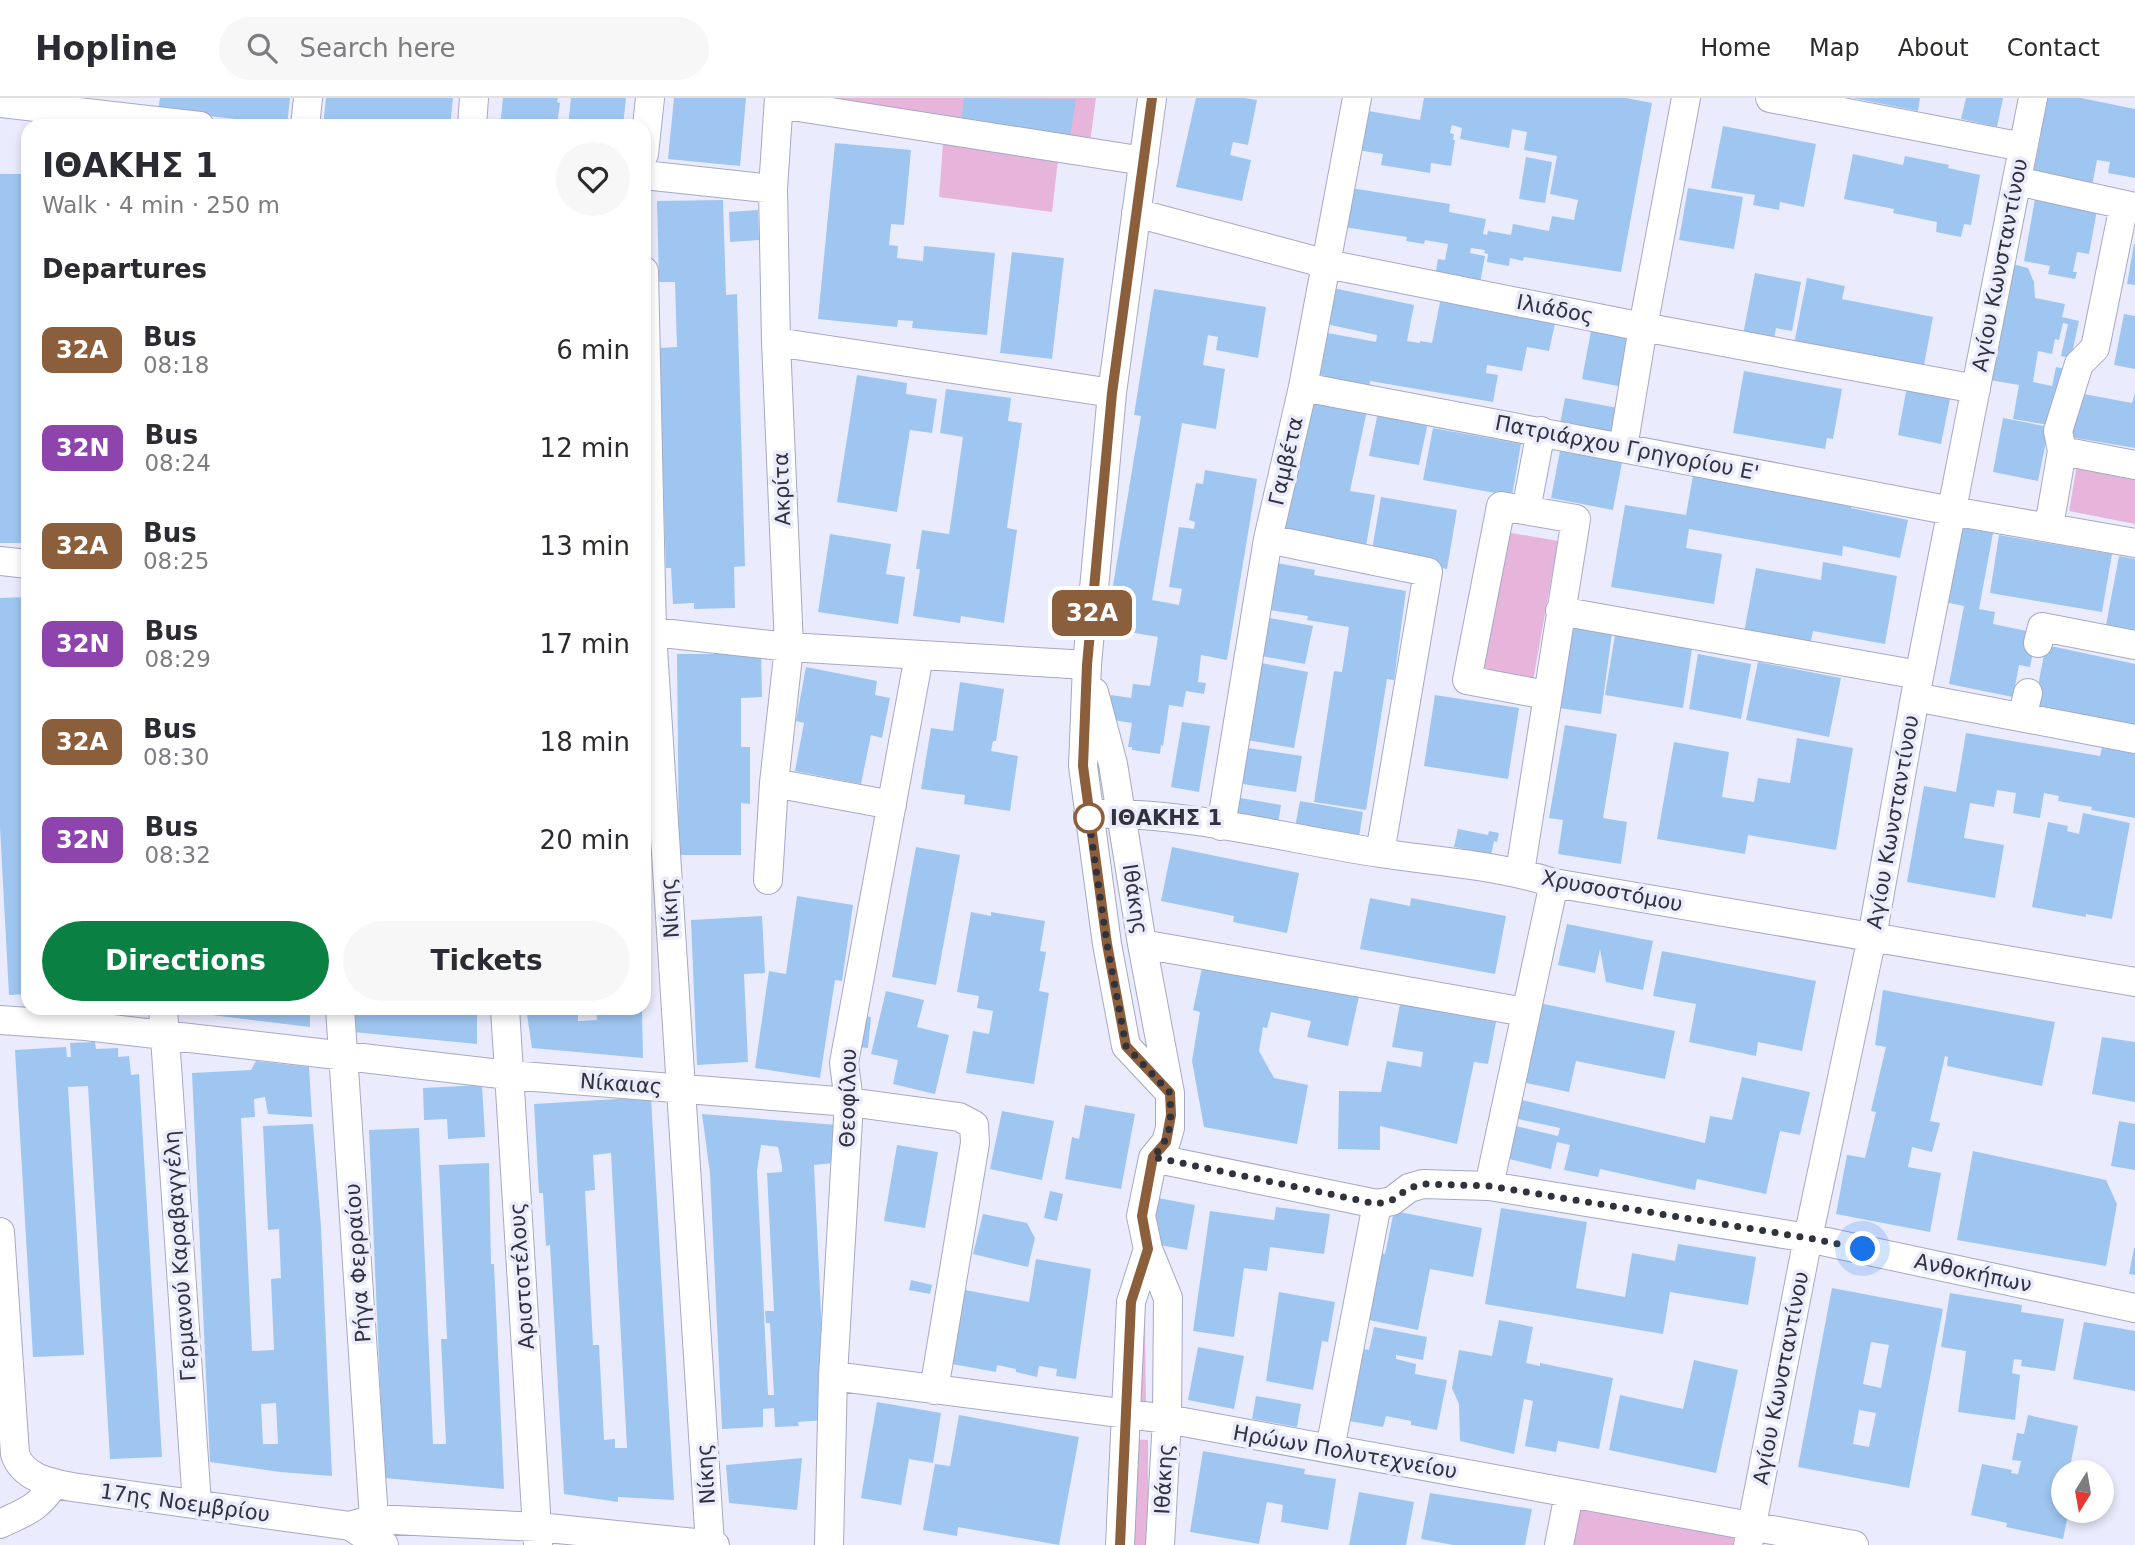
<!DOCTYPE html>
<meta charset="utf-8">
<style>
:root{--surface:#fff;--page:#f7f7f7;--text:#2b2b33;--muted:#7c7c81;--line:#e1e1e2;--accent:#0b8043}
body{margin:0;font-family:"DejaVu Sans",sans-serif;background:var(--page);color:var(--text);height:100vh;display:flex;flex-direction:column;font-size:26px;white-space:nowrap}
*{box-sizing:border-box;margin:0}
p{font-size:23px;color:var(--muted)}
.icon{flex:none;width:38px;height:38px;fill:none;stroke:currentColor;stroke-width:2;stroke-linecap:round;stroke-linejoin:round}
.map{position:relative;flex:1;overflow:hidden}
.panel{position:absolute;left:21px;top:21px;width:630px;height:896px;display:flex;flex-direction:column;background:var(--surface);border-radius:21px;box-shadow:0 4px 10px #0003}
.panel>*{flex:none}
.badge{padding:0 14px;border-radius:10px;font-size:24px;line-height:46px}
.needle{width:46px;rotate:191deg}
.tools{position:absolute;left:2051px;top:1362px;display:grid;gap:14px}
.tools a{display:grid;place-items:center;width:63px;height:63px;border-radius:50%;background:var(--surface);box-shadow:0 4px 10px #0003;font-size:35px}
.you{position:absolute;width:35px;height:35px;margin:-18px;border:5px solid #fff;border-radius:50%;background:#1a73e8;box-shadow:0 0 0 10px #1a73e833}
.map>.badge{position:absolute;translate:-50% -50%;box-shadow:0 0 0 4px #fff}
h2{padding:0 21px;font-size:26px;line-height:63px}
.round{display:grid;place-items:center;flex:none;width:74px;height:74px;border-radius:37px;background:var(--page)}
.headline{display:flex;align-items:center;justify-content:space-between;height:119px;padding:0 21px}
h1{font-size:33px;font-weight:800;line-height:52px}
.button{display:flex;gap:14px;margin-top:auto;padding:14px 21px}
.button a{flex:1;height:80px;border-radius:42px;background:var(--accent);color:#fff;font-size:28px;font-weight:800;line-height:80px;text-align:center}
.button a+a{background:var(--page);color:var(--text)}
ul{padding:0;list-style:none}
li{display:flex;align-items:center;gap:21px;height:98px;padding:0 21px}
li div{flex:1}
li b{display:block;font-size:26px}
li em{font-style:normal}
li .badge{min-width:77px;font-weight:700;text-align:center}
header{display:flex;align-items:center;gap:42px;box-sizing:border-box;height:98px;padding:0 35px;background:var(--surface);border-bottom:2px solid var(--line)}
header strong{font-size:33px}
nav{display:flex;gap:38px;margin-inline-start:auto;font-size:24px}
.search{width:490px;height:63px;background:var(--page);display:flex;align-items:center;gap:18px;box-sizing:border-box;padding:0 24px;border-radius:38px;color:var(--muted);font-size:26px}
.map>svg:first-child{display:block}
.green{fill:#e7b5db}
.building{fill:#9fc6f1;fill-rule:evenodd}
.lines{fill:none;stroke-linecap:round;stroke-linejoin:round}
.minor-casing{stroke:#a5a9c3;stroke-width:30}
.minor{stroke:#fff;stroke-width:28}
.line-casing{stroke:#fff;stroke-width:16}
.line{stroke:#8b5e3c;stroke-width:10}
.walk{stroke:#30323c;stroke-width:7;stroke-dasharray:0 12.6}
.stop-dot{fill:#fff;stroke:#8b5e3c;stroke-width:3.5}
.labels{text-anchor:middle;stroke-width:7;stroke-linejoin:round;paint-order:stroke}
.street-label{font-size:21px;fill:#30323c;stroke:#eaecfd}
.stop-label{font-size:21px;font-weight:bold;fill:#30323c;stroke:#eaecfd;text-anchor:start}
</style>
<header>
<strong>Hopline</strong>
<div class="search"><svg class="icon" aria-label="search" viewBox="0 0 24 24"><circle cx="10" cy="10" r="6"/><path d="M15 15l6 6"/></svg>Search here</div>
<nav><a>Home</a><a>Map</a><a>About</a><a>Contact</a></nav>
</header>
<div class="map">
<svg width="2135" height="1447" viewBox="0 0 2135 1447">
<rect width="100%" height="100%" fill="#eaecfd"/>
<path class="green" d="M804 0H1096L1089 52Z
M943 46 1058 62 1052 114 939 99Z
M2078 361 2135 372V426L2069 413Z
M1506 434 1558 443 1533 583 1480 573Z
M1137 1221H1145L1146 1311 1130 1310Z
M1129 1341 1148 1342V1447H1128Z
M1579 1412 1735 1436 1733 1447H1569Z"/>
<path class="building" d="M160 0H290L287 27 158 12Z
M326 0H453L450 28H323Z
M503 0H558L557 4 560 5 557 28H500Z
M571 0H626L623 28H568Z
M674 0H746L740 68 668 61Z
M964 0 1076 1 1070 39 961 23Z
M1196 0H1245L1257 2 1248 47 1233 44 1230 57 1251 62 1242 103 1176 89Z
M1424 0H1626L1652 5 1621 174 1524 159 1523 163 1510 160 1509 168 1487 164 1488 156 1484 155 1485 152 1471 150 1470 155 1485 158 1480 185 1435 178 1438 161 1445 162 1448 146 1425 142 1424 146 1406 143 1407 139 1344 129 1351 90 1450 106 1449 114 1486 121 1483 136 1487 137 1488 133 1511 137 1513 126 1549 133 1552 118 1574 122 1578 102 1550 96 1557 58 1524 52 1527 34 1512 31 1509 50 1460 41 1462 30 1452 27 1450 35 1454 36 1453 42H1455L1451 68 1431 65 1430 75 1381 67 1383 56 1350 51 1357 11 1420 22Z
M1853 0H1920L1918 13Z
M1966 0H2003L1997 29 1961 21Z
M2042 0H2081L2135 11V80L2108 75 2110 64 2097 62 2092 88 2033 76 2041 37 2035 36Z
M1723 28 1816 46 1804 109 1780 104 1779 112 1753 107 1755 97 1711 90Z
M835 45 911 52 904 127 891 126 889 147 898 148 897 160 923 163 924 148 995 155 987 237 912 230 913 223 898 222 897 229 818 221Z
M1853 56 1903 67 1905 58 1949 67 1948 70 1980 77 1971 127 1964 126 1961 139 1936 134 1937 124 1893 115 1894 111 1844 101Z
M1526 59 1552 64 1545 105 1519 101Z
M0 76H28L24 419H28V445H0Z
M1688 90 1743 99 1734 151 1679 142Z
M2035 101 2097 112 2089 156 2077 154 2073 174H2077L2075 181 2048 176 2050 168 2024 163Z
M723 102 726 197 737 196 745 468 734 469 735 510 694 511V505L673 506 671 470H666L659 250 677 249 675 184H659L657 103Z
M758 112 759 142 730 144 729 114Z
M2134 146H2135V187L2127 186Z
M1012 154 1064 160 1052 261 1000 255Z
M2012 166 2028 170 2034 184 2035 200 2065 206 2062 219 2079 223 2071 260 2061 258 2068 226 2063 225 2059 242 2055 241 2052 256 2038 253 2033 284 2052 288 2056 269 2065 271 2055 328 2013 321 2019 287 1990 282Z
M1755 175 1801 184 1792 233 1776 230 1773 248 1742 242Z
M1807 180 1845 188 1842 201 1933 219 1924 267 1794 246Z
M1333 190 1414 207 1407 243 1420 245V243L1432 245 1441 199 1556 221 1549 253 1527 249 1522 273 1487 267 1486 275 1498 277 1493 304 1370 283 1369 292 1319 283 1328 235 1376 244 1377 237 1326 226Z
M1154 191 1266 209 1258 260 1216 252 1218 239 1208 237 1203 267 1225 271 1216 331 1182 325 1152 502 1179 507 1182 491 1169 489 1179 429 1194 431 1195 424 1189 422 1196 385 1203 386 1205 372 1257 381 1227 562 1201 557 1198 584 1206 585 1204 596 1186 593 1183 609 1169 607 1163 648 1161 647 1160 656 1132 652V649H1128L1132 625 1107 621 1111 597 1131 600 1133 586 1150 588 1158 539 1106 530 1141 318 1134 317Z
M2124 216 2135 218V271L2114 267Z
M1591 233 1638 242 1628 290 1582 281Z
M1744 273 1842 291 1833 341 1827 340 1825 351 1733 335Z
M857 277 907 285 906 296 937 301 932 335 910 332 897 414 837 404Z
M1908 283 1952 291 1941 346 1898 337Z
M946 291 1011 300 1008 323 1022 325 1007 430 1017 432 1004 525 961 518 960 525 913 518 920 471H916L922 432 949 436 951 423 963 339 940 335Z
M2073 294 2132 305 2135 295V350L2064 338Z
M1307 299 1367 312 1350 393 1375 397 1366 448 1282 441Z
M1565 300 1623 311 1616 347 1558 336Z
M1378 314 1428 324 1419 367 1369 358Z
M2003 320 2049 329 2038 383 1993 374Z
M1433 330 1521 346 1512 398 1423 382Z
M1560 353 1622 364 1613 412 1551 400Z
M1694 372 1852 401 1851 410 1908 422 1900 460 1843 448 1842 458 1689 431 1686 450 1722 456 1714 506 1611 489 1625 407 1686 417Z
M1381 399 1457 412 1447 471 1371 458Z
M1958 429 1993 435 1979 511 1995 514 1993 526 2037 535 2030 569 2019 567 2013 599 1949 586 1964 508 1944 504Z
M830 436 891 446 886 476 905 479 898 526 818 514Z
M1999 437 2112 456 2102 514 1990 495Z
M2119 458 2135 461V532L2106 527Z
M1823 464 1897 478 1885 546 1813 533 1809 553 1743 540 1756 470 1821 482Z
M1277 465 1315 472 1314 477 1406 493 1394 582 1387 581 1366 712 1314 704 1334 573 1342 574 1349 529 1307 522 1308 518 1270 512Z
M28 499V515L25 516 28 563V896L9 897 0 730V500Z
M1264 519 1313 528 1305 566 1256 557Z
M1570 529 1612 535 1601 616 1559 610Z
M1615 537 1692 550 1683 610 1605 597Z
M2046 547 2135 566V629L2034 608Z
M677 556H761L762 599 741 600V649H750V706L741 705V757H679Z
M1698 556 1751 566 1741 621 1689 611Z
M1256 564 1308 574 1294 650 1241 641Z
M1758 564 1841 580 1829 639 1746 622Z
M806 569 877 583 875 597 890 600 882 640 871 637 861 686 795 673 804 625 796 623Z
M960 584 1004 591 996 643H993L991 653 1018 658 1010 713 964 706 965 697 921 691 931 630 953 633Z
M1435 597 1519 610 1508 681 1424 668Z
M1182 624 1210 628 1199 694 1171 689Z
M1565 627 1617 636 1603 720 1627 724 1621 766 1558 756 1563 722 1549 720Z
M1966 635 2100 658 2102 650 2135 655V720L2091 712 2092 709 2058 703 2059 698 2044 695 2040 720 2013 715 2016 695 1997 692 1994 709 1970 705 1964 740 2004 747 1995 800 1907 784 1924 688 1956 694Z
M1797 640 1853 650 1836 752 1748 737 1745 756 1657 741 1674 644 1729 654 1722 699 1754 704 1758 680 1790 685Z
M1241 649 1302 658 1296 694 1236 685Z
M1235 699 1281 707 1277 732 1231 724Z
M1300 703 1363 714 1358 745 1294 734Z
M2083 715 2130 725 2112 821 2086 816V819L2032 809 2048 724 2068 728 2067 733 2079 736Z
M1458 731 1488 737 1489 733 1499 735 1497 744 1494 743 1491 757 1454 749Z
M916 749 960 757 936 887 892 879Z
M1172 749 1299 775 1287 835 1233 824 1234 818 1161 803Z
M797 798 853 807 842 883 835 882 820 980 755 970 769 873 786 876Z
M1370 800 1410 808 1411 800 1506 818 1495 876 1360 851Z
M971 814 991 818V814L1045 823 1040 853 1046 854 1039 893 1049 895 1034 986 966 975 973 933 989 936 993 913 977 910 979 898 957 894Z
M762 818 765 875 744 876 748 964 697 967 691 822Z
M1567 826 1653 843 1643 892 1606 884 1600 851 1595 875 1558 867Z
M1662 853 1816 883 1802 953 1758 944 1756 958 1689 944 1696 906 1653 898Z
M1204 861 1360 894 1348 948 1307 939 1311 923 1271 914 1267 930 1263 929 1259 953 1274 980 1308 987 1297 1046 1204 1029 1192 963 1200 914 1193 912Z
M1883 892 2055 924 2042 988 1947 968 1948 959 1945 958 1930 1023 1940 1025 1932 1054 1912 1049 1908 1069 1941 1075 1930 1134 1836 1116 1847 1057 1865 1060 1876 1014 1871 1013 1886 949 1875 947Z
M886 893 924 902 917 929 949 937 935 996 893 986 898 962 871 956Z
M1539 905 1675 933 1665 981 1576 963 1569 994 1522 984Z
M1400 906 1496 924 1488 966 1474 964 1457 1046 1380 1028V1052L1338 1051 1339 993 1381 994 1387 963 1421 969 1423 954 1392 949Z
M170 910H310V929L170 912Z
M352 910H477V946L353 934Z
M526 910H578V923L597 922 596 910H642L643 960 532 950Z
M862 918 871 919 868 950 858 949Z
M2102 939 2135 944V1004L2092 996Z
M95 944 96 951 118 950V959L129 958 131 977 139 976 162 1359 110 1361 88 988 68 989 84 1257 33 1259 15 952 66 949 67 959H71L70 945Z
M256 963 309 969 312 1019 268 1016 265 999 254 1001 255 1019 241 1020 252 1253 274 1252 271 1181 281 1180 279 1131 268 1132 263 1028 313 1026 321 1129 332 1378 280 1374 210 1364 192 975 251 972ZM276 1305 278 1346H263L261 1306Z
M1742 979 1810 994 1800 1037 1780 1033 1766 1096 1697 1081 1695 1092 1600 1071 1598 1079 1564 1072 1570 1047 1557 1044 1551 1071 1509 1061 1516 1028 1558 1038 1560 1030 1518 1021 1522 1002 1705 1045 1710 1018 1732 1022Z
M482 987 485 1039 448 1041 447 1021 424 1022 423 990Z
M651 999 674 1402 618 1399V1404L564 1396 550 1147 546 1148 543 1095H539L534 1006ZM611 1055 627 1350H615V1341L604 1342 599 1247H593L585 1093 595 1092 593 1057Z
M1085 1007 1135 1016 1121 1091 1065 1081 1072 1039 1079 1041Z
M1002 1013 1054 1023 1042 1082 990 1071Z
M702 1016 837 1027 833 1065 814 1067 826 1322 798 1324 799 1328 775 1329 774 1310 763 1311V1329L722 1331 710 1075ZM761 1047 778 1049 782 1068V1074L767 1075 774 1213H765L766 1225H770L774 1297H768L757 1073Z
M2119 1023 2135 1026V1072L2111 1068Z
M419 1030 433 1346H446L441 1241H447L439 1067 489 1065 491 1166H494L504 1391 384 1380 369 1032Z
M897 1047 938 1054 925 1130 884 1123Z
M1973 1053 2106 1082 2117 1106 2106 1168 1957 1142Z
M1050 1093 1063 1096 1057 1123 1044 1120Z
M1158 1100 1195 1107 1187 1152 1149 1145Z
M1276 1109 1330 1116 1324 1156 1270 1149 1267 1173 1244 1170 1234 1239 1193 1233 1210 1113 1274 1122Z
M1501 1110 1587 1124 1576 1190 1625 1199 1632 1155 1675 1163 1678 1146 1756 1159 1748 1207 1670 1194 1663 1236 1485 1206Z
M1394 1113 1482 1130 1473 1179 1430 1171 1418 1232 1369 1222 1382 1155 1385 1156Z
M983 1116 1027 1125 1035 1140 1028 1169 973 1156Z
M2134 1150H2135V1177L2129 1176Z
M1036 1161 1091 1171 1076 1281 1056 1278 1057 1271 1039 1268 1037 1279 1016 1274V1271L997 1267 996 1274 952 1266 965 1192 1029 1204Z
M911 1182 932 1187 930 1196 909 1192Z
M1832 1190 1943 1211 1909 1390 1798 1369ZM1871 1244 1889 1247 1881 1290 1863 1286ZM1859 1312 1876 1315 1869 1349 1853 1346Z
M1279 1194 1335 1204 1328 1244 1322 1243 1313 1292 1266 1283Z
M1950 1195 2022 1207 2021 1214 2064 1221 2055 1273 2021 1268 2022 1262 2014 1261 2012 1275 2020 1277 2015 1322 1958 1314 1966 1253 1941 1249Z
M1499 1222 1533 1229 1526 1265 1540 1268V1265L1613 1280 1599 1351 1558 1343 1556 1354 1525 1348 1533 1303 1524 1301 1514 1356 1460 1343 1459 1306 1452 1290 1459 1252 1492 1258Z
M2084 1224 2135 1233V1293L2073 1281Z
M1374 1229 1427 1239 1423 1262 1396 1257V1261L1416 1266 1415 1276 1447 1282 1437 1332 1411 1327V1323L1386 1318 1383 1329 1349 1323 1364 1251 1369 1252Z
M1198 1249 1244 1258 1234 1311 1188 1302Z
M1694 1262 1738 1272 1716 1375 1609 1352 1620 1297 1683 1311Z
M1256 1298 1301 1306 1297 1329 1252 1321Z
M877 1304 941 1315 933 1365 909 1361 901 1407 861 1400Z
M959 1317 1079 1339 1059 1447 958 1429 957 1438 923 1432 935 1366 950 1368Z
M2028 1317 2078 1328 2069 1374H2063V1412H2069L2063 1441 2006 1429 2007 1425 1971 1417 1982 1366 2012 1372 2011 1375 2018 1376 2021 1363 2012 1362 2017 1335 2024 1336Z
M1203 1353 1305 1371 1304 1376 1336 1381 1328 1432 1281 1424 1283 1407 1267 1404 1259 1446 1190 1434Z
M802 1360 797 1412 729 1405 726 1367Z
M1359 1394 1414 1404 1406 1447H1349Z
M1430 1395 1532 1411 1525 1447H1453L1421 1441Z"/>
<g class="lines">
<defs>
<path id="minor" d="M1152 0 1112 295 1087 567 1083 668 1107 846 1126 948 1170 995
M1770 0 2023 49
M0 5 200 28
M779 6 1144 63
M305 28 308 0
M472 28 474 0
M644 56 650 0
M644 77 773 91
M2017 83 2135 109
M1136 115 1327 166 1643 229 1976 291
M644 173 652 535 710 1447
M776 244 1112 295
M1303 289 1952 413 2135 445
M1623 350 1643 229 1686 0
M2062 353 2135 367
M1526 412 1541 333
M2049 428 2062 353 2058 333 2079 266 2095 250 2124 107
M1268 441 1428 474 1380 755
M0 463 28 466
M1560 513 1919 577
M644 533 789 549 1087 567
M2038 545 2042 529 2135 547
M1094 594 1113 666 1142 846 1170 995V1030L1166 1044 1153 1060 1141 1118 1148 1151 1168 1200 1167 1321 1160 1447
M1915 599 2135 641
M2022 619 2028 595
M774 685 892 707
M1088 716C1182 712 1287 741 1380 755 1439 764 1498 767 1554 785L2135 884
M1221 728 1268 441 1303 289 1357 0
M1520 774 1576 421 1501 408 1467 582 1546 597
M768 782 774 685 789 549 776 244 773 91 779 0
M1142 846 1525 914
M163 910 197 1406
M340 910 374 1421
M505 910 538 1447
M0 922 86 928 509 977 849 1004 959 1019 974 1027 975 1045 934 1292
M1153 1060 1377 1106 1392 1103 1409 1090 1423 1086 1489 1088 1808 1140 2135 1210
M1489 1088 1554 785
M0 1134 15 1356C23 1380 50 1385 72 1389L350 1428 374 1421 538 1429 715 1447
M833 1278 1167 1321 1854 1447
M1330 1351 1377 1106
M0 1426C29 1412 36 1412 55 1385
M350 1428 378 1446 384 1447
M829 1447 833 1278 849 1004 844 965 919 558
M1120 1447 1131 1204 1148 1151
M1559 1447 1569 1396
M1748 1447 1808 1140 1872 839 1915 599 2033 0"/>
</defs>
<use href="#minor" class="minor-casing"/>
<use href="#minor" class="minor"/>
</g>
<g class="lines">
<defs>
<path id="line" d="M1120 1447 1131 1204 1148 1151 1142 1118 1153 1059 1166 1044 1171 1017 1170 995 1126 948 1107 846 1083 668 1087 567 1112 295 1152 0"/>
</defs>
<use href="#line" class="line-casing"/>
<use href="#line" class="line"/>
<path class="walk" d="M1089 720 1088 716 1107 846 1126 948 1170 995C1171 1024 1173 1037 1153 1059L1377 1106 1392 1102 1409 1090 1423 1086 1489 1088 1808 1140 1863 1151"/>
</g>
<circle class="stop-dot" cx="1089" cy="720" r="14"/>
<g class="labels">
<g class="street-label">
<text transform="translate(2000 167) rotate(-79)" y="7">Αγίου Κωνσταντίνου</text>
<text transform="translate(1555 211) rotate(11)" y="7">Ιλιάδος</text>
<text transform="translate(1627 350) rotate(11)" y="7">Πατριάρχου Γρηγορίου Ε'</text>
<text transform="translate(1286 363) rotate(-77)" y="7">Γαμβέτα</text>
<text transform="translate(782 391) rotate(-92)" y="7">Ακρίτα</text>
<text transform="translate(1893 724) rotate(-80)" y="7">Αγίου Κωνσταντίνου</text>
<text transform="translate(1612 793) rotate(11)" y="7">Χρυσοστόμου</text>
<text transform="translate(1135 801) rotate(81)" y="7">Ιθάκης</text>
<text transform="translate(670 810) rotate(-94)" y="7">Νίκης</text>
<text transform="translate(621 986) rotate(4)" y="7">Νίκαιας</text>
<text transform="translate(848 1000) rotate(-89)" y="7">Θεοφίλου</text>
<text transform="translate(180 1158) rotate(-94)" y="7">Γερμανού Καραβαγγέλη</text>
<text transform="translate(358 1165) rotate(-94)" y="7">Ρήγα Φερραίου</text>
<text transform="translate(1973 1175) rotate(12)" y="7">Ανθοκήπων</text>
<text transform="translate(522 1178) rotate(-94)" y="7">Αριστοτέλους</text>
<text transform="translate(1781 1280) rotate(-79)" y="7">Αγίου Κωνσταντίνου</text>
<text transform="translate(1345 1354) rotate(10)" y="7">Ηρώων Πολυτεχνείου</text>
<text transform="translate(706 1376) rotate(-94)" y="7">Νίκης</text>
<text transform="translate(1164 1381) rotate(-87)" y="7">Ιθάκης</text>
<text transform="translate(185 1405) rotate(8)" y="7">17ης Νοεμβρίου</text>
</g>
<g class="stop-label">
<text x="1110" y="727">ΙΘΑΚΗΣ 1</text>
</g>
</g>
</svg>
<div class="tools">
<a><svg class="needle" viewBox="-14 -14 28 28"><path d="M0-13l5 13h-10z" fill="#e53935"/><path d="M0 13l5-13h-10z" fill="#7c7c81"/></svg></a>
</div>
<div class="you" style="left:1863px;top:1151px"></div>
<b class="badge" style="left:1092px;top:515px;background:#8b5e3c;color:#fff">32Α</b>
<section class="panel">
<div class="headline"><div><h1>ΙΘΑΚΗΣ 1</h1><p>Walk · 4 min · 250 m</p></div><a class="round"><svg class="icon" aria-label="heart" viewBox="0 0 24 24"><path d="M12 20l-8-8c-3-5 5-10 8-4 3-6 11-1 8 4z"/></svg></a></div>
<h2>Departures</h2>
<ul>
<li><span class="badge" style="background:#8b5e3c;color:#fff">32Α</span><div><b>Bus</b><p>08:18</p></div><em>6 min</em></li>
<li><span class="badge" style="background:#8e44ad;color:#fff">32Ν</span><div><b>Bus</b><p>08:24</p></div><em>12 min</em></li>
<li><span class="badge" style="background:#8b5e3c;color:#fff">32Α</span><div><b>Bus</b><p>08:25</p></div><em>13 min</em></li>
<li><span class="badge" style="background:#8e44ad;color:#fff">32Ν</span><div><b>Bus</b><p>08:29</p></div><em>17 min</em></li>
<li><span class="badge" style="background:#8b5e3c;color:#fff">32Α</span><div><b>Bus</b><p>08:30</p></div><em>18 min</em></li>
<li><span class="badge" style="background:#8e44ad;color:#fff">32Ν</span><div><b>Bus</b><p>08:32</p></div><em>20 min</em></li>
</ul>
<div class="button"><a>Directions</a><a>Tickets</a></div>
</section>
</div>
